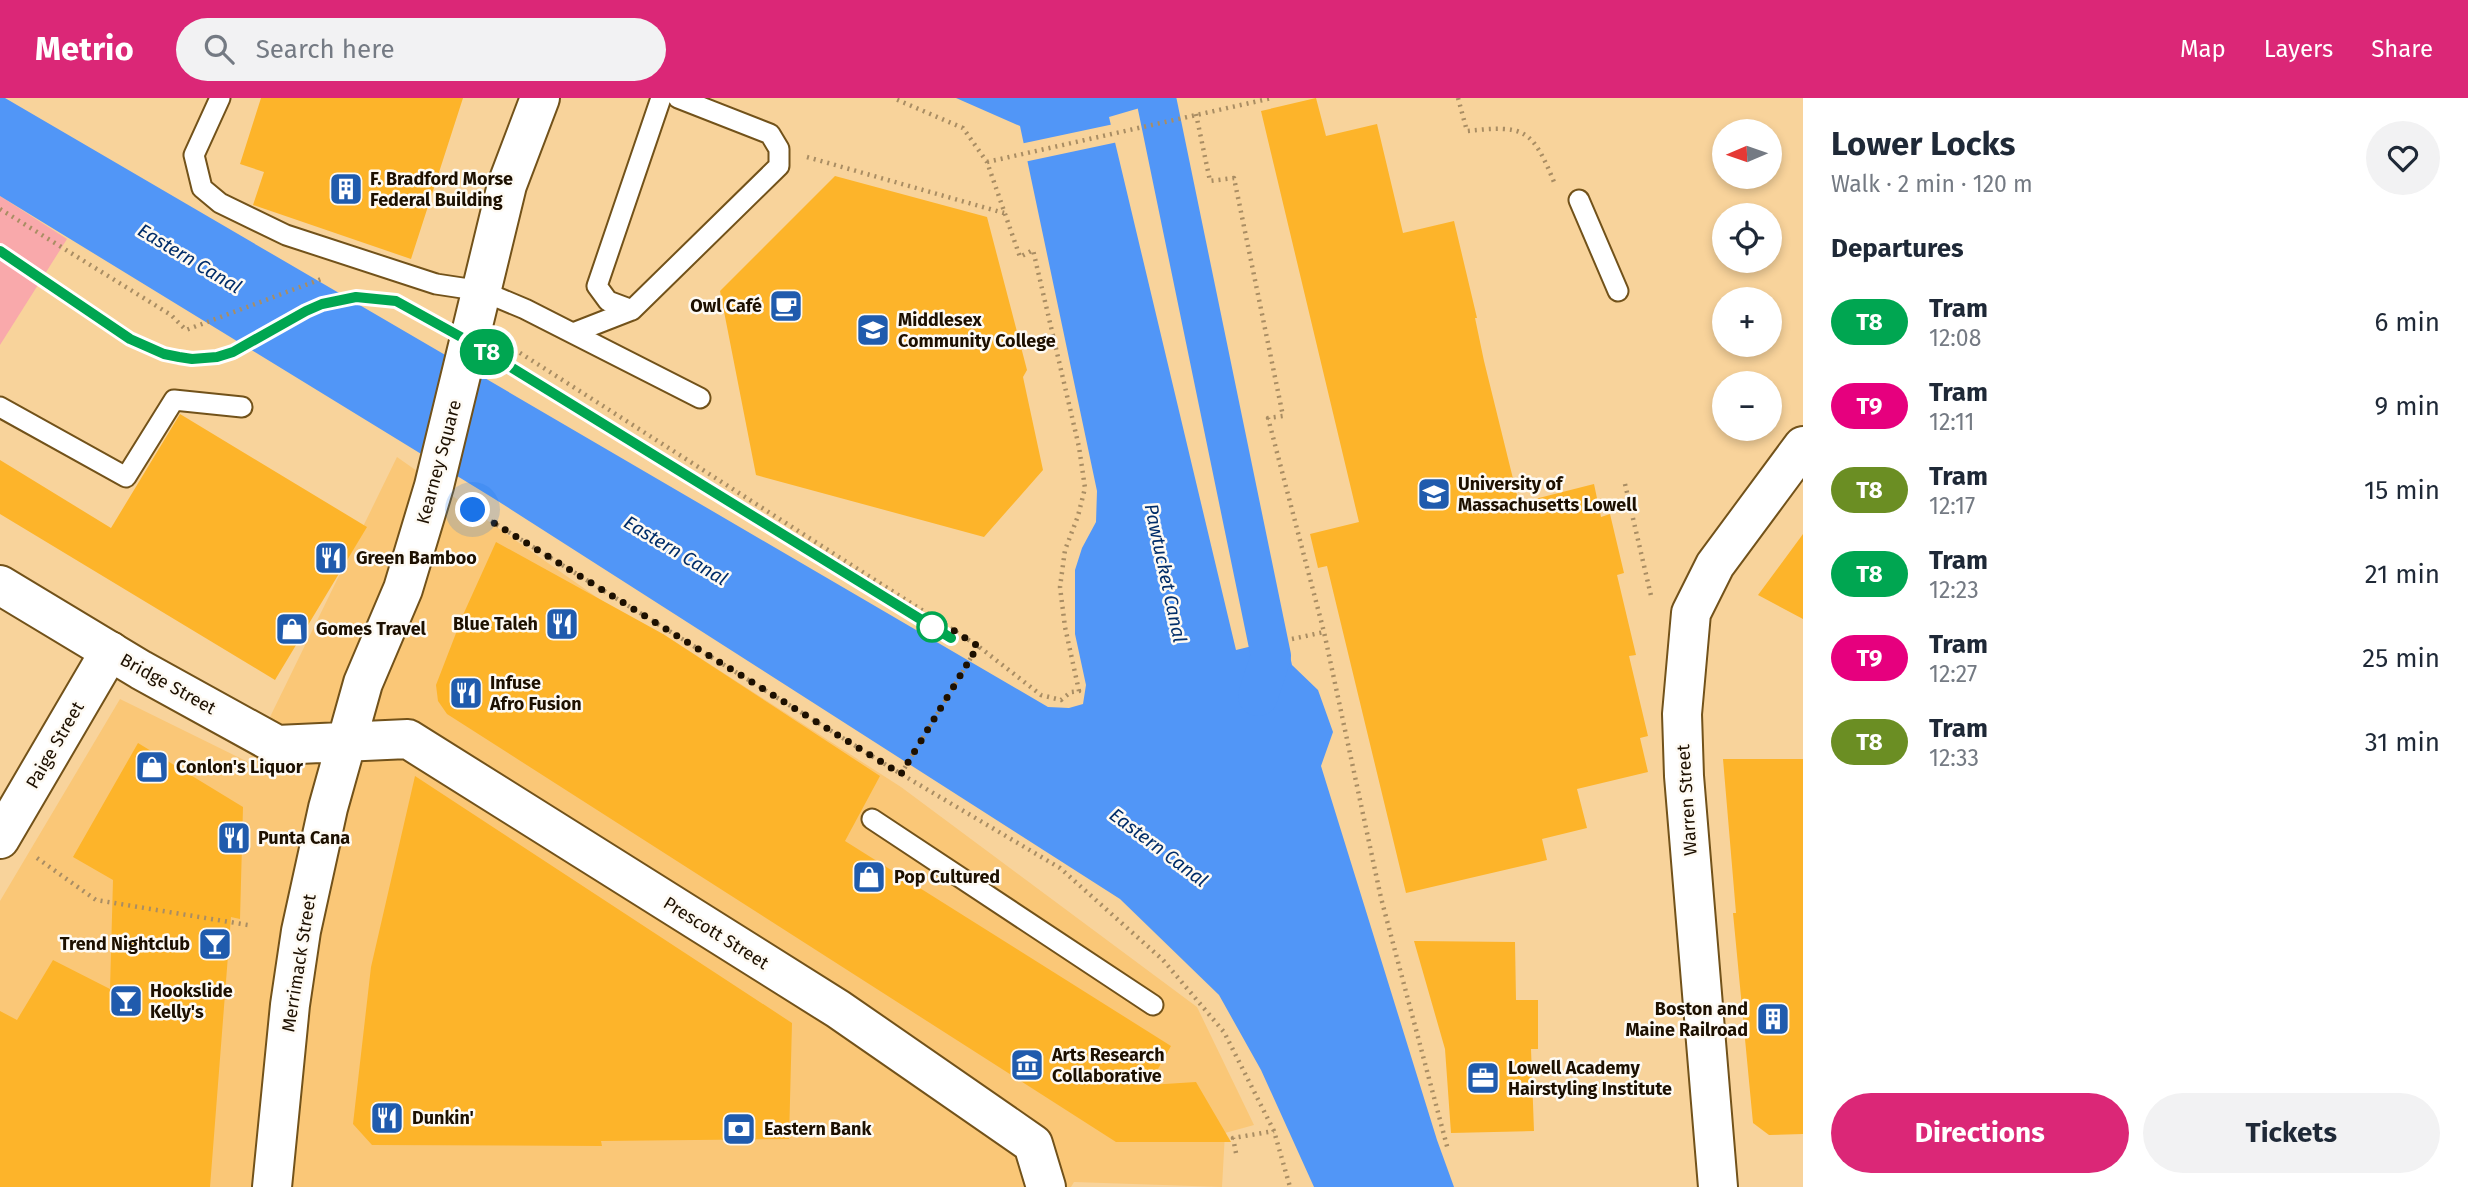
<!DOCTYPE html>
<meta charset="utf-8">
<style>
:root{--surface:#fff;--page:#f2f2f3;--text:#1f2937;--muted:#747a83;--accent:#db2777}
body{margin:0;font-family:"Fira Sans",sans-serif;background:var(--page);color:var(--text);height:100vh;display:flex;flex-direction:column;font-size:26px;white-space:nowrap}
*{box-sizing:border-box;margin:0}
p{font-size:23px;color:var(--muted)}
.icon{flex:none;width:38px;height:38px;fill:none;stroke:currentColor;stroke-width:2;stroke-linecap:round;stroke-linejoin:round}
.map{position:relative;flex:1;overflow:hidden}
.drawer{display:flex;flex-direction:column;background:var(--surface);width:665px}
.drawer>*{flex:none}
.badge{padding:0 14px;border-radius:23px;font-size:24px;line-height:46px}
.needle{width:46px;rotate:268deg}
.controls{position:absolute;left:1712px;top:21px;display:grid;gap:14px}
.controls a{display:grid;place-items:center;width:70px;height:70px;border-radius:50%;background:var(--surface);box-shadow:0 4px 10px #0003;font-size:35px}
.you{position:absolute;width:35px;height:35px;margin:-18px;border:5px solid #fff;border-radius:50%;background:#1a73e8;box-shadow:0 0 0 10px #1a73e833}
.map>.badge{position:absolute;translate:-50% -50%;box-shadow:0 0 0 4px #fff}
h2{padding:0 28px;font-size:26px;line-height:63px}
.round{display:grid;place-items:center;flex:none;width:74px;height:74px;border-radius:37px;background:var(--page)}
.overview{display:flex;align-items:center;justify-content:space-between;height:119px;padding:0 28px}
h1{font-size:33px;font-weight:700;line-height:52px}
.button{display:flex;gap:14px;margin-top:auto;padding:14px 28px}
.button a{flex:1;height:80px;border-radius:42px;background:var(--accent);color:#fff;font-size:28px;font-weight:700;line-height:80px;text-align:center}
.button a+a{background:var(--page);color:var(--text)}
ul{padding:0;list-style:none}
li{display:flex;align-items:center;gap:21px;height:84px;padding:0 28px}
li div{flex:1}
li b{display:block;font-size:26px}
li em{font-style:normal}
li .badge{min-width:77px;font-weight:700;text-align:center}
header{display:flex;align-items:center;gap:42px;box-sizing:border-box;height:98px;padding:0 35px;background:var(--accent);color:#fff}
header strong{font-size:33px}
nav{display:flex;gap:38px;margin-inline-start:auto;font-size:24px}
.search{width:490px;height:63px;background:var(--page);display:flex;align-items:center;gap:18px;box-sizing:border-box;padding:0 24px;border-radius:38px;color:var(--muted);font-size:26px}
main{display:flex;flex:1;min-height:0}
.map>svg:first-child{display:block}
.built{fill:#fac777}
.green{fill:#f9a9ab}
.water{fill:#5196f7}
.pier{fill:#f8d39b}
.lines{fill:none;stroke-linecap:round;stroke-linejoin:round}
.canal{stroke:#5196f7;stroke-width:40}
.building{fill:#fdb42a}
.service-casing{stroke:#72521a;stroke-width:23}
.tertiary-casing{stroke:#72521a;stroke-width:42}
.secondary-casing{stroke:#72521a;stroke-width:42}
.path{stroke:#a98d63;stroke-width:4.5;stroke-dasharray:2 5;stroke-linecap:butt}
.service{stroke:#fff;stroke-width:19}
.tertiary{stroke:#fff;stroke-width:38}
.secondary{stroke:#fff;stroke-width:38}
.tram{stroke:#3d2c17;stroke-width:2}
.line-casing{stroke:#fff;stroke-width:16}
.line{stroke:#00a651;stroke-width:10}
.walk{stroke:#1d1000;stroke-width:7;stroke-dasharray:0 12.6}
.stop-dot{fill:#fff;stroke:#00a651;stroke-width:3.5}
.labels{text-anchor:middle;stroke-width:5;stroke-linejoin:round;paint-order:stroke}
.poi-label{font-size:18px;font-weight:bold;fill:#1d1000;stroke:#fefaf3;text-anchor:start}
.street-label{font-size:18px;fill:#1d1000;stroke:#fefaf3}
.water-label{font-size:19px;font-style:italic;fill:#002d69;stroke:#fefaf3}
</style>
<header>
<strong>Metrio</strong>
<div class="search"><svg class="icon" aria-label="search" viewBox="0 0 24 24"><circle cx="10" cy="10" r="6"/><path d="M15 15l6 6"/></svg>Search here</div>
<nav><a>Map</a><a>Layers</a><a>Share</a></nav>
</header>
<main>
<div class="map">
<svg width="1803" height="1089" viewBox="0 0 1803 1089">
<rect width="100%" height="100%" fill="#f8d39b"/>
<path class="built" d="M397 359 652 538 663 536 901 689 1197 909 1254 1027 1225 1035 1222 1089 1074 1084 1071 1089H0V803L120 601 248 664Z"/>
<path class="green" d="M0 98 67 141 0 247Z"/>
<path class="water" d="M0 0H5L1048 609 1069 610 1083 606 1086 587 1075 536V472L1082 450 1096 424 1097 393 1020 28 956 0H1168L1167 2 1109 19 1236 552 1286 540 1292 567 1318 592 1333 634 1321 668 1437 1042 1454 1089H1314L1261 972 1219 897 1120 801 493 400 0 98Z"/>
<path class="pier" d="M1114 26 1118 44 1024 64 1020 46Z"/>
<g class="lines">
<path class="canal" d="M1156 0 1271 558 1258 598"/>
</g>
<path class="building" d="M261 0H463L411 161 253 107 264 74 240 66Z
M1316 0 1326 38 1377 26 1403 135 1454 123 1477 220H1475L1484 263 1519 405 1594 386 1601 419 1610 416 1624 475 1617 477 1636 557 1629 558 1648 638 1640 640 1648 674 1577 691 1587 730 1542 741 1547 762 1406 795 1327 468 1318 470 1310 436 1359 424 1261 13Z
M835 78 987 119 1027 272 1023 279 1043 372 984 439 756 377 720 193Z
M180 316 367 429 275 582 0 416V362L111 430Z
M1803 436V521L1758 497Z
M496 444 663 536 880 678 845 743 1171 948 1149 987 1196 984 1231 1044H1116L447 616 438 603 436 587 463 517Z
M138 645 243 709 240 821 231 819 210 1089H0V913L17 922 53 862 110 891 113 782 73 759Z
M1723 661H1803V1036L1769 1037 1753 1025 1733 815H1736Z
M415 678 792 925 789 1041 601 1043 602 1048 372 1047 353 1026 371 869Z
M1414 843 1515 844 1516 902H1538V951H1531L1534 1033 1451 1035 1445 951Z"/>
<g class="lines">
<defs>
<path id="service" d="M220 0 194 57 202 90 220 105 286 137 436 186 482 193 525 211 700 300
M1579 102 1618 193
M632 212 608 203 597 188 661 0
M573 235 632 212 779 68V51L770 36 678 0
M0 309 126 379 174 302 242 309
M872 721 1153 907"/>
<path id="tertiary" d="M0 741 110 553
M1718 1089 1684 678 1682 616 1691 515 1715 467 1803 348"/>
<path id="secondary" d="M0 487 141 572 277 647 408 641 838 911 1033 1046 1046 1089
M272 1089 290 907 301 833 328 710 363 585 403 491 434 388 507 87 540 0"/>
</defs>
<use href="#service" class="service-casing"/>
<use href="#tertiary" class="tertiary-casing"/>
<use href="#secondary" class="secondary-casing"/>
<path class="path" d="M1458 0 1467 33C1524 27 1532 30 1554 84
M1196 16 1210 83 1234 80 1283 318 1268 320 1324 534 1381 800 1448 1052
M807 59 1004 115
M987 64 1272 0
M0 111 171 217 186 232 324 180
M514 251 978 548 1041 597 1061 602 1071 594 1079 593 1065 529 1060 489 1065 452 1078 418 1085 390 1079 349 1033 152 1020 159 987 64 963 30 893 0
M1625 386 1652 502
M473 412 901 676 1060 770 1163 862 1224 934 1274 1033 1290 1089
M1292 541 1324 534
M901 676 978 548
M37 760 96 802 248 827
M1236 1055 1233 1040 1274 1033"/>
<use href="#service" class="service"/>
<use href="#tertiary" class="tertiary"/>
<use href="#secondary" class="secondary"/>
<path class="tram" d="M0 153C28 169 53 188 80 206 113 230 149 259 192 261 220 261 244 251 267 237 306 214 349 187 396 203 422 212 447 231 470 244L951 540"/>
</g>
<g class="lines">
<defs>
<path id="line" d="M0 153 130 241 164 256 179 259 192 261 217 259 233 254 306 213 322 206 356 199 396 203 470 244 951 540"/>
</defs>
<use href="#line" class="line-casing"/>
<use href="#line" class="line"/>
<path class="walk" d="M473 412 901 676 978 548 931 518 932 529"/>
</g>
<defs>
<symbol id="building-square" viewBox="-11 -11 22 22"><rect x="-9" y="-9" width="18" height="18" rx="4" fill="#205bad" stroke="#fefaf3"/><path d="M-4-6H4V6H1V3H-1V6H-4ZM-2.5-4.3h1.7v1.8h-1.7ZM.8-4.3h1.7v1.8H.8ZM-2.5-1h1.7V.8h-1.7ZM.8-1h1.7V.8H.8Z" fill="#fff"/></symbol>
<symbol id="cafe-square" viewBox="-11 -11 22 22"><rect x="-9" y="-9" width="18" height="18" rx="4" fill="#205bad" stroke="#fefaf3"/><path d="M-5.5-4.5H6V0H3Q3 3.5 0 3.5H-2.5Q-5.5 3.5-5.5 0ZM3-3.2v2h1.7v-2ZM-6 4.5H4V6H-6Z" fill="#fff"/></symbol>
<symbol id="university-square" viewBox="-11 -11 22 22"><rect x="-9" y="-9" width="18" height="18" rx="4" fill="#205bad" stroke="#fefaf3"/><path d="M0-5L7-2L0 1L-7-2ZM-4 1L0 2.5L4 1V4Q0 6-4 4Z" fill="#fff"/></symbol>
<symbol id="restaurant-square" viewBox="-11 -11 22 22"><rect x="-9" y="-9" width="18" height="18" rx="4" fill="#205bad" stroke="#fefaf3"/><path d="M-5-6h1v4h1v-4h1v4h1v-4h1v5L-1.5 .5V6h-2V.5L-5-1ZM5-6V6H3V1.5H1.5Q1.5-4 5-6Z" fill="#fff"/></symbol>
<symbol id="shop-square" viewBox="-11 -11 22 22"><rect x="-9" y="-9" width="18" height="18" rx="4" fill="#205bad" stroke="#fefaf3"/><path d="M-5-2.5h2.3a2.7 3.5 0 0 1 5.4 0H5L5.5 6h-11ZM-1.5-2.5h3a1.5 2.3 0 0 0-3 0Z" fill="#fff"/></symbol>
<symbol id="bar-square" viewBox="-11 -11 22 22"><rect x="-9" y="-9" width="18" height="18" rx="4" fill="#205bad" stroke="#fefaf3"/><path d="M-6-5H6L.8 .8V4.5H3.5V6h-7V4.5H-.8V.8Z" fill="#fff"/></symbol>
<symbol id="museum-square" viewBox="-11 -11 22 22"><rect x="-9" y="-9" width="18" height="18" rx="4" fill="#205bad" stroke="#fefaf3"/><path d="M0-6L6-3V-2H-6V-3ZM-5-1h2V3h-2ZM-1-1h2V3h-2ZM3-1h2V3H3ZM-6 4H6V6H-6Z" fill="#fff"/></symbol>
<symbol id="office-square" viewBox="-11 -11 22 22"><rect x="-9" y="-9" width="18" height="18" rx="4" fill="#205bad" stroke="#fefaf3"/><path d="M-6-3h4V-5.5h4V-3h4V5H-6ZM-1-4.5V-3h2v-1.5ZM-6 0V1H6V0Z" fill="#fff"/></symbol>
<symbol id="bank-square" viewBox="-11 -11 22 22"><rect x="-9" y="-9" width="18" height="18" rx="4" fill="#205bad" stroke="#fefaf3"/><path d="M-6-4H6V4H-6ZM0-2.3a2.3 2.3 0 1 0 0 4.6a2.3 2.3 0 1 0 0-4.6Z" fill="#fff"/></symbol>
</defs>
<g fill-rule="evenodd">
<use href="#building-square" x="327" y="72" width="38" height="38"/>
<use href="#cafe-square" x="767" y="189" width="38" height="38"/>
<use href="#university-square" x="854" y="213" width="38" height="38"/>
<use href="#university-square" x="1415" y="377" width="38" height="38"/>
<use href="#restaurant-square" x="312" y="441" width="38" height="38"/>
<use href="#restaurant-square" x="543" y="507" width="38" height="38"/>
<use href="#shop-square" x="273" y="512" width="38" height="38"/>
<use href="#restaurant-square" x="447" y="576" width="38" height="38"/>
<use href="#shop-square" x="133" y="650" width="38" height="38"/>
<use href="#restaurant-square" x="215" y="721" width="38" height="38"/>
<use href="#shop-square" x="850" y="760" width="38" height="38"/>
<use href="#bar-square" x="196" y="827" width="38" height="38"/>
<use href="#bar-square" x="107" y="884" width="38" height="38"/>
<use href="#building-square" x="1754" y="902" width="38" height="38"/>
<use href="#museum-square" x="1008" y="948" width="38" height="38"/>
<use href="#office-square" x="1464" y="961" width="38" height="38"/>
<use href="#restaurant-square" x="368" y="1001" width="38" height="38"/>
<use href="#bank-square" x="720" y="1012" width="38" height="38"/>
</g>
<circle class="stop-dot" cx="932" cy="529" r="14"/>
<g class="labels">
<g class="poi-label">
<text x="370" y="87">F. Bradford Morse<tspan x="370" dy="21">Federal Building</tspan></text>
<text x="762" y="214" text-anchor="end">Owl Café</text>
<text x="898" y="228">Middlesex<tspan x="898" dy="21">Community College</tspan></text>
<text x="1458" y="392">University of<tspan x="1458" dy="21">Massachusetts Lowell</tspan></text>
<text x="356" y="466">Green Bamboo</text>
<text x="538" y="532" text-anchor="end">Blue Taleh</text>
<text x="316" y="537">Gomes Travel</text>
<text x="490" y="591">Infuse<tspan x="490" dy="21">Afro Fusion</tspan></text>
<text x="176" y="675">Conlon's Liquor</text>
<text x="258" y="746">Punta Cana</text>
<text x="894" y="785">Pop Cultured</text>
<text x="190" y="852" text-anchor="end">Trend Nightclub</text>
<text x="150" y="899">Hookslide<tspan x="150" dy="21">Kelly's</tspan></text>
<text x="1748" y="917" text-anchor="end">Boston and<tspan x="1748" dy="21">Maine Railroad</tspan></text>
<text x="1052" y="963">Arts Research<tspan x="1052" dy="21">Collaborative</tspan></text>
<text x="1508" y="976">Lowell Academy<tspan x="1508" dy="21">Hairstyling Institute</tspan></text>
<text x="412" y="1026">Dunkin'</text>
<text x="764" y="1037">Eastern Bank</text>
</g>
<g class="street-label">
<text transform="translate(439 364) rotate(-75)" y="6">Kearney Square</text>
<text transform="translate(168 586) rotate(29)" y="6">Bridge Street</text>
<text transform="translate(55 647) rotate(-60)" y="6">Paige Street</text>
<text transform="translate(1687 702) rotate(-94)" y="6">Warren Street</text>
<text transform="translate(716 835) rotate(32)" y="6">Prescott Street</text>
<text transform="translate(299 865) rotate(-81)" y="6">Merrimack Street</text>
</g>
<g class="water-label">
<text transform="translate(190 160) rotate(31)" y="7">Eastern Canal</text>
<text transform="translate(676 452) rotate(31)" y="7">Eastern Canal</text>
<text transform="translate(1166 475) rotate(78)" y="7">Pawtucket Canal</text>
<text transform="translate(1159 749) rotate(37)" y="7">Eastern Canal</text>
</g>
</g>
</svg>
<div class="controls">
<a><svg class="needle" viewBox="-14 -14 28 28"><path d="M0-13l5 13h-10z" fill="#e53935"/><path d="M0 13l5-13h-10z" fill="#747a83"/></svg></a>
<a><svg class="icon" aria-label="locate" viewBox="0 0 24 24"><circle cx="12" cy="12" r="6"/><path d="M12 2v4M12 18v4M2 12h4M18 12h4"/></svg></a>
<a>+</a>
<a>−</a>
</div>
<div class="you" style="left:473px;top:412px"></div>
<b class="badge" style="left:487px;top:254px;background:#00a651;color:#fff">T8</b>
</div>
<section class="drawer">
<div class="overview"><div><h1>Lower Locks</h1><p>Walk · 2 min · 120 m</p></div><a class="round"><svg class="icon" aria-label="heart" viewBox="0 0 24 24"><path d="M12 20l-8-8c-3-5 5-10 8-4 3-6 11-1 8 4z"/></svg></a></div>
<h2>Departures</h2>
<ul>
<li><span class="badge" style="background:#00a651;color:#fff">T8</span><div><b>Tram</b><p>12:08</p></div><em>6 min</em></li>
<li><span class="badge" style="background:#e6007e;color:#fff">T9</span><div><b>Tram</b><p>12:11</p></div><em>9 min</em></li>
<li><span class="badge" style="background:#6b8e23;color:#fff">T8</span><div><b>Tram</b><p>12:17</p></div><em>15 min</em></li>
<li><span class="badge" style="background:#00a651;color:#fff">T8</span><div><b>Tram</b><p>12:23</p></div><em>21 min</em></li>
<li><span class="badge" style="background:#e6007e;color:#fff">T9</span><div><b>Tram</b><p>12:27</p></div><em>25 min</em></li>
<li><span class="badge" style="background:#6b8e23;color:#fff">T8</span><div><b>Tram</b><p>12:33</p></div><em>31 min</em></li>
</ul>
<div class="button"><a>Directions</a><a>Tickets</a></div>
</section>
</main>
